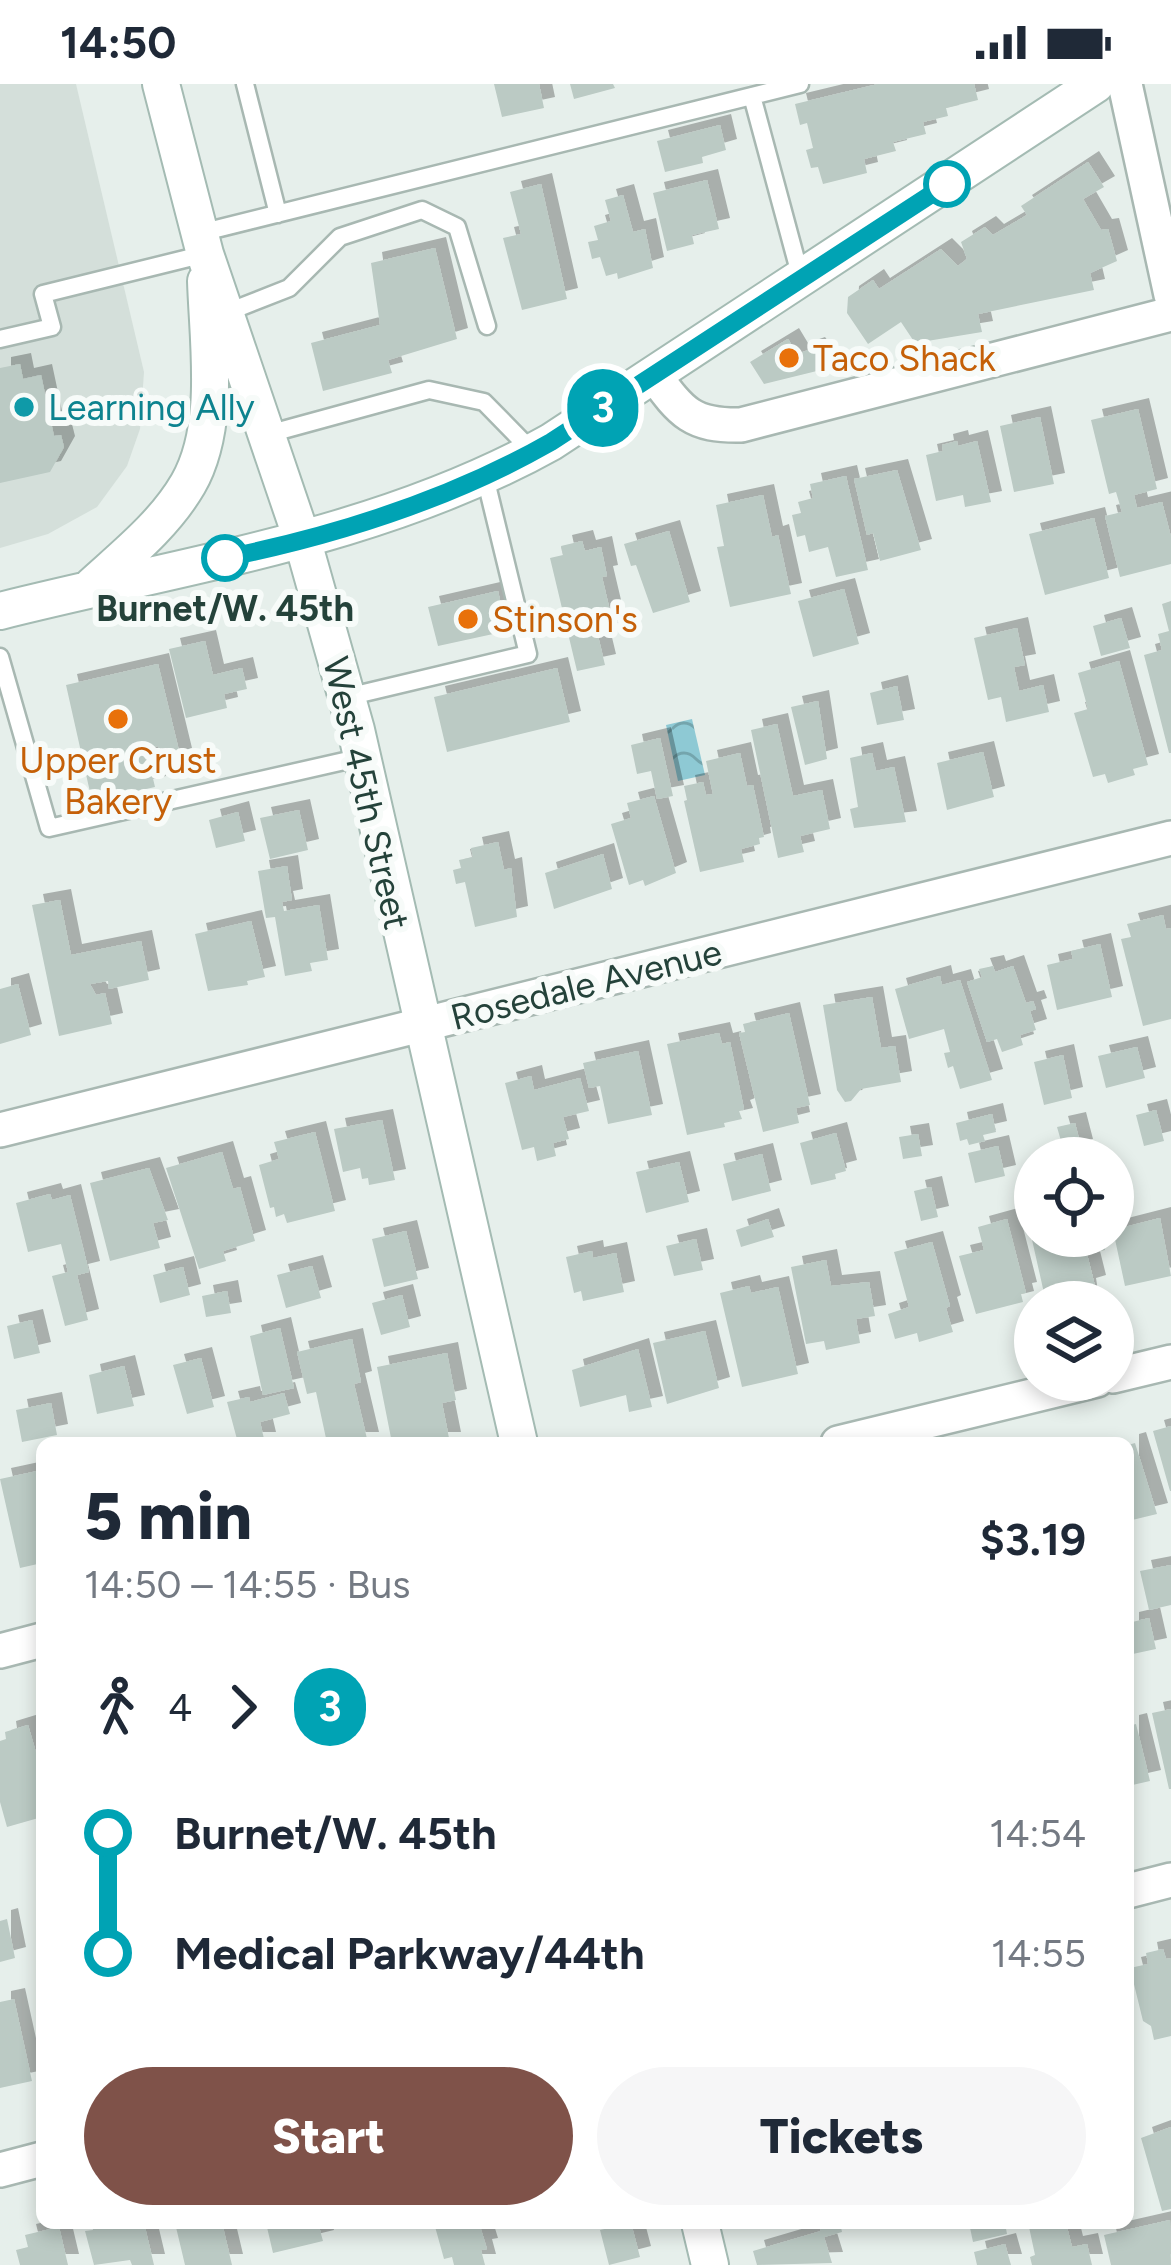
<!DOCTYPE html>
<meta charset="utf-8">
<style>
:root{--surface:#fff;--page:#f6f6f7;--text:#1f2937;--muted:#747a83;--accent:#7f5249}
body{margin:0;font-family:Figtree,sans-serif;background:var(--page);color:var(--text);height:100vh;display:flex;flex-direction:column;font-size:45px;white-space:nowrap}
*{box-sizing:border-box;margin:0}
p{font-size:39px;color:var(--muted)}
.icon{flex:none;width:66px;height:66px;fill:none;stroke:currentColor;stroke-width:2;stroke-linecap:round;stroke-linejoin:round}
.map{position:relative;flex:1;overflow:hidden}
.details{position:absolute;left:36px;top:1353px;width:1098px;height:792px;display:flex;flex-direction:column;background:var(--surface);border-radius:18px;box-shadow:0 6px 18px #0003}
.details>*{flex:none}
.badge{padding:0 24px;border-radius:39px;font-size:42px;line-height:78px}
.tools{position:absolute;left:1014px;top:1053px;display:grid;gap:24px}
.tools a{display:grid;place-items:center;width:120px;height:120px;border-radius:50%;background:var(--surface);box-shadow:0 6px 18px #0003;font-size:60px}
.map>.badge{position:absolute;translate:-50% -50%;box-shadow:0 0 0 6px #fff}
.legs{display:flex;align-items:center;gap:18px;height:132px;padding:0 48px;font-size:39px}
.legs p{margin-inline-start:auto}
.headline{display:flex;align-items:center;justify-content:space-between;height:204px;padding:0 48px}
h1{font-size:66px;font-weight:800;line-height:90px}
.cta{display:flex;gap:24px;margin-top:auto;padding:24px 48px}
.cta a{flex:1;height:138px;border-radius:72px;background:var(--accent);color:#fff;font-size:48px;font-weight:800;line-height:138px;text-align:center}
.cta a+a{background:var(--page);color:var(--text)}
ul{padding:0 48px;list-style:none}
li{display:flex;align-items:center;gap:42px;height:120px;font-size:45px}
li i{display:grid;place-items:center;width:18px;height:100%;margin:0 15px;background:currentColor}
li i::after{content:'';width:30px;height:30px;margin:-15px;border:9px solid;border-radius:50%;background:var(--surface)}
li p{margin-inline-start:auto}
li:first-child i{background:linear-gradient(#0000 50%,currentColor 0)}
li:last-child i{background:linear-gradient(currentColor 50%,#0000 0)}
.status{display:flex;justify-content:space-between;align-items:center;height:84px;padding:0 60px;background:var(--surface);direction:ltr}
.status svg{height:33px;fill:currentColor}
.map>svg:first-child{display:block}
.built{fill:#d4dfda}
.water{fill:url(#water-waves)}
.building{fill:#bbcac4;filter:url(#shadow)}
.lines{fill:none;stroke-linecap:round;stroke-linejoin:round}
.lane-casing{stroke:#a8b8b2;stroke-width:21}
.street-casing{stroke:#a8b8b2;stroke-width:38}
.secondary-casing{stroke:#a4bbb3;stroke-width:40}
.lane{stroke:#fff;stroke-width:16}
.street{stroke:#fff;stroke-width:33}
.secondary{stroke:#fff;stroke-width:36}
.line-1-casing{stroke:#fff;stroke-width:27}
.line-1{stroke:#00a3b4;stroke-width:18}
.stop-1-dot{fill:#fff;stroke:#00a3b4;stroke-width:6}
.food-dot{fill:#e8710a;stroke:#f7fbf9;stroke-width:4.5}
.culture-dot{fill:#0f9aa8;stroke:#f7fbf9;stroke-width:4.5}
.labels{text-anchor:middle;stroke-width:12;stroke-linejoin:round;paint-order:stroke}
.food-label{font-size:36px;fill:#c56008;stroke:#f7fbf9;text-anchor:start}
.culture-label{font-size:36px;fill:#0d838f;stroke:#f7fbf9;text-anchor:start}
.stop-label{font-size:36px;font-weight:bold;fill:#24423a;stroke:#f7fbf9}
.street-label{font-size:36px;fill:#24423a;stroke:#f7fbf9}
</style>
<div class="status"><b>14:50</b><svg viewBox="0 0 49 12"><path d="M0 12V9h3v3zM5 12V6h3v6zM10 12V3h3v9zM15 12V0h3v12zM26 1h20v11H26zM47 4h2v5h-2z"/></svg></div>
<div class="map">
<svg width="1171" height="2181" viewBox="0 0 1171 2181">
<defs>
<pattern id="water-waves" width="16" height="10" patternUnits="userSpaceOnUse" patternTransform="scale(3)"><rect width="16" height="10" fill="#8ec9d4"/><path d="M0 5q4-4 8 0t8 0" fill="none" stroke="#74a5ad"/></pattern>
<filter id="shadow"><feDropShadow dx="11" dy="-11" stdDeviation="0" flood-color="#0004"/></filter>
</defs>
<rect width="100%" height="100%" fill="#e6efeb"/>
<path class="built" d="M0 0H76L144 288 140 345 127 382 97 423 48 450 0 464Z"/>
<path class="water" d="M692 635 705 691 678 697 666 641Z"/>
<path class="building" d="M494 0H539L544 24 502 33Z
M570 0H613L615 4 574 15Z
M878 0H974L978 16 946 24 948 32 923 38 926 50 893 58 896 67 864 75 867 89 823 100 818 83 811 84 806 66 813 64 807 39 800 41 795 20Z
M720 41 726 66 702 73 703 79 665 88 657 57Z
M1088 78 1104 103 1083 115 1101 146 1108 145 1117 177 1090 189 1094 206 978 230 982 248 915 259 901 238 868 260 847 229 848 213 873 196 879 205 941 165 958 182 967 175 961 158 985 143 993 151 1027 131 1021 122Z
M707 96 719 145 692 151 694 160 667 167 653 109Z
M541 100 567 215 522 226 503 154 521 150 510 108Z
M623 111 633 148 645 145 653 184 618 195 617 189 606 192 600 173 592 175 588 158 598 156 594 142 611 137 605 116Z
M435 164 457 255 388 276 392 289 323 307 311 259 380 241 371 179Z
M788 255 797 270 814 264 829 284 764 300 750 278Z
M20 280 23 295 41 291 54 352 61 351 64 363 50 388 0 399V284Z
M1138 325 1157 405 1134 411 1137 424 1162 418 1171 453V480L1120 493 1105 432 1122 428 1116 408 1109 410 1091 336Z
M1040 333 1054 400 1014 408 1000 342Z
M957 357 958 362 977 357 991 418 965 423 963 411 936 417 926 371 943 367 942 361Z
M897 386 921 466 880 477 873 449 867 451 854 395Z
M846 392 868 486 836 493 828 463 809 468 805 451 797 453 792 431 801 429 798 418 813 414 810 400Z
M763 411 772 453 778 451 791 510 730 523 717 463 724 462 716 421Z
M1094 434 1109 494 1045 511 1029 450Z
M669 447 690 518 653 529 636 481 631 482 624 460Z
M582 457 585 467 601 463 607 492 602 493 615 548 598 552 605 581 577 587 550 474 563 471 561 462Z
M844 505 859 560 813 573 798 517Z
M498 507 507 547 438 562 428 523Z
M1171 517V669H1169L1144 571 1162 566 1158 550 1169 547 1162 520Z
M1121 534 1130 564 1101 572 1093 542Z
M1017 544 1025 581 1014 583 1019 607 1043 601 1049 628 1006 638 1001 613 988 616 974 554Z
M205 557 213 591 242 584 247 605 224 610 227 624 186 634 169 565Z
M1119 577 1148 681 1133 685 1135 691 1108 699 1105 690 1093 693 1074 629 1088 625 1078 589Z
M158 580 181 675 163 680 158 662 146 665 155 703 92 717 66 601Z
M557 584 570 638 447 668 434 613Z
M897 602 904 636 877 641 870 609Z
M818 617 827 675 805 681 791 623Z
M777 640 793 712 822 706 830 745 800 752 804 768 778 774 751 646Z
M660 654 673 712 657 715 651 687 637 690 631 661Z
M983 668 994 713 947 726 937 679Z
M740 669 747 702 753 701 764 753 759 754 760 760 741 765 744 778 700 788 684 717 687 716 684 702 703 698 706 711 713 710 706 677Z
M872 669 876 687 894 683 906 738 854 744 850 725 858 723 850 674Z
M654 712 676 789 645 802 643 796 629 801 611 740 631 734 627 719Z
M299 726 308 766 270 775 260 734Z
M238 728 245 757 216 764 209 736Z
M498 758 504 786 511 784 517 833 475 843 465 798 456 800 453 786 461 784 459 776 473 773 471 764Z
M603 770 612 805 554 825 545 789Z
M287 782 292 816 282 818 284 827 319 821 328 876 310 879 312 887 285 892 275 833 266 834 258 787Z
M60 816 71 871 141 857 149 896 109 905 108 897 90 900 96 911 105 909 112 940 59 952 32 821Z
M1163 831 1166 845 1171 844V935L1143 942 1121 855 1131 853 1127 840Z
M251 837 265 893 247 897 248 901 208 907 195 850Z
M1100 860 1112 913 1057 926 1047 881 1073 875 1071 867Z
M993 882 995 888 1013 882 1026 919 1033 917 1036 925 1030 927 1036 946 1020 951 1023 961 1002 968 997 955 987 958 967 898 982 893 979 885Z
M940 892 942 901 960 896 992 996 960 1005 953 982 948 984 944 969 950 968 944 945 909 955 895 905Z
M18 900 31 951 0 960V905Z
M872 913 881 964 895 962 901 998 861 1005 851 1017 845 1018 837 1006 823 921Z
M789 929 810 1021 796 1024 799 1039 763 1048 739 949 745 948 743 940Z
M719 949 722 960 730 958 744 1025 739 1027 742 1035 724 1039 725 1043 687 1051 667 960Z
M1137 963 1145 994 1106 1004 1098 972Z
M638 967 652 1031 608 1040 600 1002 589 1004 583 979Z
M1063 971 1072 1014 1044 1021 1034 978Z
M531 992 534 1006 580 994 589 1027 563 1033 569 1055 553 1059 556 1072 537 1077 534 1063 522 1066 505 999Z
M1156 1026 1164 1057 1144 1062 1136 1031Z
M992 1030 996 1048 983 1051 985 1057 969 1061 967 1055 960 1057 956 1039Z
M382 1036 395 1096 369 1101 368 1094 362 1095 360 1084 343 1088 334 1045Z
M1075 1039 1082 1066 1065 1071 1057 1043Z
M315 1048 335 1127 287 1139 284 1130 276 1133 274 1123 270 1124 259 1081 279 1075 274 1058Z
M836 1049 846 1087 835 1090 836 1095 811 1101 800 1059Z
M918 1050 922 1072 903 1075 899 1053Z
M998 1062 1005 1092 975 1099 968 1069Z
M222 1068 233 1105 240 1103 255 1157 223 1167 226 1177 199 1185 166 1084Z
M762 1070 771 1107 732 1117 723 1080Z
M679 1078 689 1118 646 1129 636 1088Z
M149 1084 168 1136 153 1139 160 1164 110 1177 90 1099Z
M931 1103 938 1133 921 1137 914 1107Z
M50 1110 52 1116 70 1111 89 1188 77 1191 88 1236 65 1242 52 1192 68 1188 61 1160 28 1168 16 1119Z
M1035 1127V1152H1102L1105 1166 1087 1170 1095 1202 1085 1205 1087 1218H1046L1026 1129Z
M1160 1134 1171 1192 1125 1202 1113 1146Z
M768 1135 774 1153 741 1163 736 1146Z
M1007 1135 1026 1209 1021 1210 1023 1218 976 1230 959 1172 984 1166 978 1143Z
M406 1147 418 1195 384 1203 372 1155Z
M696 1155 703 1186 674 1192 666 1162Z
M932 1158 950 1222 946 1224 953 1248 919 1258 917 1249 895 1255 888 1230 909 1223 894 1168Z
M592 1167 593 1174 616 1169 624 1208 583 1217 581 1207 574 1209 566 1173Z
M826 1176 831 1202 869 1198 875 1232 856 1235 860 1259 826 1266 824 1257 806 1260 791 1183Z
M312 1182 321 1214 286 1224 277 1191Z
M183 1183 190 1211 160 1219 153 1191Z
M749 1202 751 1209 778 1203 798 1290 742 1303 720 1209Z
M227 1207 231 1229 206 1233 202 1212Z
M402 1211 410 1243 381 1251 372 1219Z
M32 1236 40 1269 14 1275 7 1242Z
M280 1244 294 1304 263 1311 250 1252Z
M705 1247 719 1304 667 1320 653 1259Z
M352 1255 361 1298 354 1300 368 1359H327L316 1308 307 1310 297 1268Z
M638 1265 652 1323 629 1328 626 1311 580 1323 572 1286Z
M447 1269 456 1316 442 1319 450 1359H392L377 1283Z
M201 1274 214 1323 187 1330 173 1281Z
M124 1282 134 1322 97 1330 89 1291Z
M284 1309 290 1330 260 1338 265 1359H238L227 1318 249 1313 250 1318Z
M51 1319 57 1351 22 1358 16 1326Z
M1171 1342V1407H1170L1153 1347Z
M1135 1359 1157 1430 1128 1437V1361Z
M42 1386V1479L20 1484 0 1395Z
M1171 1481V1521L1149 1526 1140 1487Z
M1149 1534 1156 1565 1128 1571V1539Z
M1171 1625V1705H1169L1152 1629Z
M1136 1640 1150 1697 1128 1702V1642Z
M28 1641 42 1689V1733L7 1743 0 1718V1657L6 1655 5 1648Z
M7 1835 15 1874 0 1878V1837Z
M1163 1865 1166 1875 1171 1874V1952L1154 1956 1151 1942 1143 1937 1130 1884 1148 1880 1146 1869Z
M14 1915 32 1997 0 2004V1918Z
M1171 2043V2125L1162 2127 1141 2054Z
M1170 2136 1171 2181H1111L1104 2151Z
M92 2139H144L154 2181H132L130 2176 94 2181 85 2147 93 2146Z
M175 2139H222L232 2181H185Z
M266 2139H318L323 2157 273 2169Z
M434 2139H479L487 2165 481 2166 485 2181H454L452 2173 444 2175Z
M631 2139 640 2173 609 2181 600 2146Z
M818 2139H840L842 2148 824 2153 832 2179 757 2181 753 2167 821 2147Z
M969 2139H1005L1007 2150 973 2158Z
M1047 2139H1066L1072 2163 1087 2160 1092 2181H1032L1030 2173 1035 2171 1029 2143Z
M59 2143 68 2181H20L16 2166 28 2163 25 2151Z
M1005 2160 1011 2181H977L974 2168Z"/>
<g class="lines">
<defs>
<path id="lane" d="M245 0 278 130
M752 12 801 194
M200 149 800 0
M228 228 289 204 340 153 422 126 457 143 487 242
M0 255 52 243 43 210 205 170
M268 350 429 306 484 318 532 367
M0 573 49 744 362 673
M347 613 528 570 485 393"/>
<path id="street" d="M1125 0 1171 211
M654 291C682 329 692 342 741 341L1171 230
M0 1046 1171 754
M1113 1292 1171 1278
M838 1359 1097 1296
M0 1567 42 1556
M1128 1807 1171 1796
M0 2086 42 2075"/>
<path id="secondary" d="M161 0 205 170 303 458 356 646 519 1359
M92 502C126 471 164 441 188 400 221 343 208 260 206 197
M0 527C187 480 381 453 551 358L1096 0
M700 2139 710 2181"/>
</defs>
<use href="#lane" class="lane-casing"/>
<use href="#street" class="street-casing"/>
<use href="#secondary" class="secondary-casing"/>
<use href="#lane" class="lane"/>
<use href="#street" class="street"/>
<use href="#secondary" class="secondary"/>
</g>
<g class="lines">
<defs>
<path id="line-1" d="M225 474C338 451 451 415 551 358L947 100"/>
</defs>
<use href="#line-1" class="line-1-casing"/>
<use href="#line-1" class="line-1"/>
</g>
<g class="stop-1-dot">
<circle cx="947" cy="100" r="21"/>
<circle cx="225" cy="474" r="21"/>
</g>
<g class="food-dot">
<circle cx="789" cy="274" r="12"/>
<circle cx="468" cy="535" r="12"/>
<circle cx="118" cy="635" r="12"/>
</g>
<circle class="culture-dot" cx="24" cy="323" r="12"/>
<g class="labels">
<g class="food-label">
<text x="813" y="287">Taco Shack</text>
<text x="492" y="548">Stinson's</text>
<text x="118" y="689" text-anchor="middle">Upper Crust<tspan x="118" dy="41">Bakery</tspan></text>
</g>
<g class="culture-label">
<text x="48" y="336">Learning Ally</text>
</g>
<g class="stop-label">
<text x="225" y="537">Burnet/W. 45th</text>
</g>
<g class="street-label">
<text transform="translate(367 709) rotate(77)" y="13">West 45th Street</text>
<text transform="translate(586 900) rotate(-14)" y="13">Rosedale Avenue</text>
</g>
</g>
</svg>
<div class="tools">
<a><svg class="icon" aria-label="locate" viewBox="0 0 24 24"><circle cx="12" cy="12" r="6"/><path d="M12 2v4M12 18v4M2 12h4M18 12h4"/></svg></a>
<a><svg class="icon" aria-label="layers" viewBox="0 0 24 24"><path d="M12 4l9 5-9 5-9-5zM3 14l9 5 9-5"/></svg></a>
</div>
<b class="badge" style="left:603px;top:324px;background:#00a3b4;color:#fff">3</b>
<section class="details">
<div class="headline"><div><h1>5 min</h1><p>14:50 – 14:55 · Bus</p></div><b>$3.19</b></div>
<div class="legs"><svg class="icon" aria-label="walk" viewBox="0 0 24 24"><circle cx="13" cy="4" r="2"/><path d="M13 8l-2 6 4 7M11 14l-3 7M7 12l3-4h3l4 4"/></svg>4<svg class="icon" aria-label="forward" viewBox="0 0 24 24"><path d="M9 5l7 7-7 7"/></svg><b class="badge" style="background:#00a3b4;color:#fff">3</b></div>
<ul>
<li><i style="color:#00a3b4"></i><b>Burnet/W. 45th</b><p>14:54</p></li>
<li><i style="color:#00a3b4"></i><b>Medical Parkway/44th</b><p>14:55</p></li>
</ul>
<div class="cta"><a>Start</a><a>Tickets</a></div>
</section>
</div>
